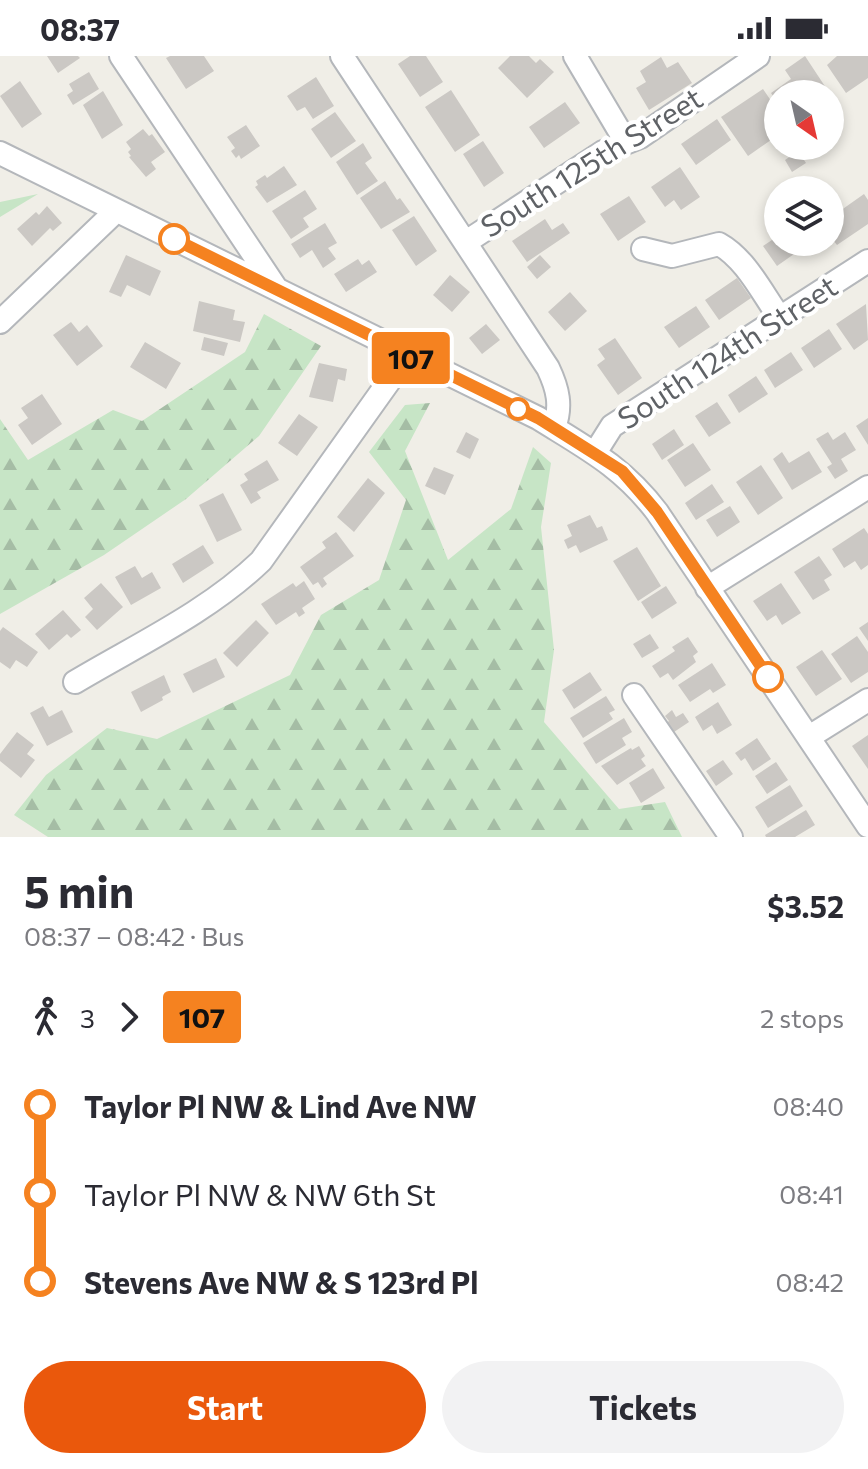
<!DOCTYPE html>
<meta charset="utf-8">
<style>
:root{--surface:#fff;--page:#f2f2f3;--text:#2b2b33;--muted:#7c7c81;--accent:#ea580c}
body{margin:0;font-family:Commissioner,sans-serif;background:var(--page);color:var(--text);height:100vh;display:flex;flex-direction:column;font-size:30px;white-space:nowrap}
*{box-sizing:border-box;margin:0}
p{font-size:26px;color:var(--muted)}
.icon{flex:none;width:44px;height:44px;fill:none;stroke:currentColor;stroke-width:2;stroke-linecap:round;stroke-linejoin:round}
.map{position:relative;height:781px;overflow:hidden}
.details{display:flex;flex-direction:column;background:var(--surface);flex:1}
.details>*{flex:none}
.badge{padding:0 16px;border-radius:6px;font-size:28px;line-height:52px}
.needle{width:52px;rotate:146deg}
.tools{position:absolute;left:764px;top:24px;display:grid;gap:16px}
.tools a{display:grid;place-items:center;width:80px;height:80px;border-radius:50%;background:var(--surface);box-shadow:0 4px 12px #0003;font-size:40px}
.map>.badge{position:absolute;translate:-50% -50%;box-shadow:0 0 0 4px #fff}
.legs{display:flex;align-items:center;gap:12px;height:88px;padding:0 24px;font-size:26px}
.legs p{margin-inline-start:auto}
.head{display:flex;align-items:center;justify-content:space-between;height:136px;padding:0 24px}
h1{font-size:44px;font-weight:700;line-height:60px}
.action{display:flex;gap:16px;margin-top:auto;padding:16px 24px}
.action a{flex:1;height:92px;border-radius:48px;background:var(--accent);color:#fff;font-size:32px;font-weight:700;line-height:92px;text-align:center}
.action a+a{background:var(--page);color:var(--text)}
ul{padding:0 24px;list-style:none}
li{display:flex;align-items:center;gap:28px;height:88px;font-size:30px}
li i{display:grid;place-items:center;width:12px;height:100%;margin:0 10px;background:currentColor}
li i::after{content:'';width:20px;height:20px;margin:-10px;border:6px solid;border-radius:50%;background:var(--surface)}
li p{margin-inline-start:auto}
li:first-child i{background:linear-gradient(#0000 50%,currentColor 0)}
li:last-child i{background:linear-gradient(currentColor 50%,#0000 0)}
.status{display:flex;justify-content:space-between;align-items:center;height:56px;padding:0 40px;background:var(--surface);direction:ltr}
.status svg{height:22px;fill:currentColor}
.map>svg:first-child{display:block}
.forest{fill:url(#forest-firs)}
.building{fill:#cbc8c4}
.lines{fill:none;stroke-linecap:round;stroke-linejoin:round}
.minor-casing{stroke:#b4b7bb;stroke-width:26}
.minor{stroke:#fff;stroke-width:22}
.line-1-casing{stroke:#fff;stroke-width:18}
.line-1{stroke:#f58220;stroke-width:12}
.stop-1-dot{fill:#fff;stroke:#f58220;stroke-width:4}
.labels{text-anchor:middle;stroke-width:8;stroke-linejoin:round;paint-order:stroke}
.street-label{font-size:30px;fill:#5f6266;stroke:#fff}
</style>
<div class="status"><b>08:37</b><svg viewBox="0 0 49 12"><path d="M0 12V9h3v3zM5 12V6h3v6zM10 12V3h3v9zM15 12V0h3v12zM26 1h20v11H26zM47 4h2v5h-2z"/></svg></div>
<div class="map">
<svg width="868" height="781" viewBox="0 0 868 781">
<defs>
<pattern id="forest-firs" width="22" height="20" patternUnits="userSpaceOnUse" patternTransform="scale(2)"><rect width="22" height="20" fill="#c7e5c6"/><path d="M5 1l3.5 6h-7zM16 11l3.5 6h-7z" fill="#a5bda5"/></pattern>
</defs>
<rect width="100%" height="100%" fill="#f0eee7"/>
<path class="forest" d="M38 138 0 161V146Z
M264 258 321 290 259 380 186 443 104 499 0 558V363L28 404 113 354 142 365 245 296Z
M430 347 405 395 448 504 511 453 533 391 551 407 541 471 554 594 544 666 619 753 665 746 682 781H48L14 759 46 719 107 672 157 683 290 619 321 559 379 524 406 444 369 396 405 349Z"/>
<path class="building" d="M47 0H78L80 2 58 17Z
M170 0H204L214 15 186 33 166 2Z
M410 0H426L443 26 420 41 398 8Z
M510 0H529L536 7 540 3 554 16 527 42 498 12Z
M805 0 830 38H778V47L771 37 791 23 785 14Z
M837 0H868V22L846 37 827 9Z
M661 1 667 12 678 6 692 27 649 54 636 32 646 26 640 15Z
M89 16 99 33 73 49 67 39 73 35 69 28Z
M316 21 334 50 313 63 305 51 297 55 287 40Z
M20 25 42 58 22 72 0 40Z
M763 33 778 55V79L748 100 721 61Z
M451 34 480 79 455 96 425 51Z
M103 35 123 69 102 83 83 49Z
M565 46 580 67 544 92 529 71Z
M335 56 356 85 331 102 311 73Z
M717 63 731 84 696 109 681 88Z
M246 69 260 90 241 103 239 99 236 102 231 95 235 92 227 81Z
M143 73 149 80 152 78 165 96 151 106 156 113 146 121 129 101 131 100 128 96 131 93 126 86Z
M483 85 504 117 484 131 463 98Z
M363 87 372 102 365 107 378 125 357 139 336 106Z
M798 95 806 107 792 116 785 104Z
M284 110 297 129 267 147 255 131 258 129 256 125 265 119 267 122Z
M680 111 700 141 681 154 674 144 665 151 651 131Z
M385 125 397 144 400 142 410 156 381 173 360 142Z
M305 134 317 153 303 162 309 171 291 183 272 155Z
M864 138 868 144V168L837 189 830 180V162Z
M629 140 646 166 618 185 600 158Z
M47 150 62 167 53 175 50 172 32 190 17 173 36 156 39 159Z
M414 160 437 195 416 210 392 174Z
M545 163 552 174 563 167 570 177 527 206 512 185Z
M325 167 337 187 328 192 336 203 323 212 312 194 300 202 291 188Z
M778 180V186H811L777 210 763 190Z
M126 199 161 215 150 240 127 229 121 241 109 236Z
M540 199 551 211 537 223 527 211Z
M358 203 362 209 369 204 377 216 346 236 334 218Z
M450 219 470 236 452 256 433 239Z
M737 222 751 242 719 264 705 244Z
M570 236 587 255 565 275 548 256Z
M199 245 235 254 233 264 245 266 240 286 193 275Z
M866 248 868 284 854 294 836 268Z
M696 250 710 271 679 292 664 271Z
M71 266 79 276 87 269 103 290 77 310 53 279Z
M486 268 500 284 482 298 469 282Z
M829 273 842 293 814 312 801 292Z
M204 281 228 287 224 300 201 294Z
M615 282 642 322 618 339 597 309 605 303 598 293Z
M145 286 181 307 166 333 130 311Z
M791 296 803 314 775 332 764 314Z
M319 307 347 313 345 325 338 323 333 346 309 341Z
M756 320 768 338 739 357 728 339Z
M42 338 62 368 32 389 18 369 28 362 21 352Z
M717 346 731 367 709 381 695 360Z
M299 358 318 371 297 400 278 387Z
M868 362V389L856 370Z
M674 373 684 389 662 404 652 388Z
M466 376 479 383 470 403 456 396Z
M828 376 833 384 845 376 856 394 841 403 848 415 835 423 827 411 832 408 816 383Z
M693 387 711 414 685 431 667 404Z
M809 395 822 416 792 434 773 403 782 396 789 407Z
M267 404 279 424 257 436 261 442 251 448 240 429 248 424 244 418Z
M761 409 783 442 758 459 736 426Z
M434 411 454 419 445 439 425 430Z
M368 422 385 437 354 476 337 461Z
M712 428 724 446 696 464 685 447Z
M223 437 242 474 217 486 199 449Z
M730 450 740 466 717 481 706 464Z
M590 459 597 472 602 470 608 484 580 497 576 489 568 493 564 484 572 480 567 469Z
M864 472 868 478V509L861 514 855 505 844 512 832 493Z
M336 476 354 500 323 522 327 528 322 532 318 526 313 529 300 511 326 492 322 486Z
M203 489 214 507 183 527 172 508Z
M637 491 661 530 638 545 613 505Z
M819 500 832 519 824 524 830 534 813 544 794 516Z
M135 510 142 522 152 516 161 532 131 549 115 521Z
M304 525 315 543 302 552 305 557 299 561 296 556 276 569 261 548 293 527 296 531Z
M101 527 123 551 97 574 85 561 93 553 84 542Z
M781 527 801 557 782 569 776 559 767 565 753 545Z
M666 530 677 547 652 563 641 546Z
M63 554 81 574 71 582 67 578 49 594 35 578Z
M256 564 269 577 237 611 223 597Z
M868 566V585L859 572Z
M3 571 38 596 27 611 16 604 10 613 0 606V575Z
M650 578 659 592 642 602 633 588Z
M857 580 868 596V616L851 627 831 598Z
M688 581 698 596 693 600 696 606 673 624 668 617 660 622 652 610 675 595 672 591Z
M822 594 842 623 816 640 796 611Z
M216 602 225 621 193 637 183 618Z
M712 607 726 629 713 637 710 633 690 646 678 629Z
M590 616 602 634 574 653 562 634Z
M164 619 171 636 162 641 163 644 141 656 131 636Z
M606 640 615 654 609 657 613 663 583 682 570 662Z
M718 646 732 669 717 678 712 669 703 675 695 661Z
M43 650 49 661 62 654 73 676 47 690 30 657Z
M672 654 676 661 683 657 689 666 671 678 665 668 669 665 665 660Z
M624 662 632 676 622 682 626 689 596 708 583 687Z
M17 676 34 689 27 698 35 704 21 722 0 705V698Z
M868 679V713L852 690Z
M757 682 771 703 753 715 745 702 741 705 735 697Z
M639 690 645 700 641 703 646 710 617 729 601 710 631 692 632 694Z
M723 704 733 718 716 730 706 715Z
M776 706 788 724 767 738 755 720Z
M653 712 665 732 641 747 629 727Z
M790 729 803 750 768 772 755 751Z
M806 754 815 769 795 781H766L765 779Z"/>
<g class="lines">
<defs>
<path id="minor" d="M121 0 276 232
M342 0 548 312C558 333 562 350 554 372
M575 0 626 86
M0 97 538 362C586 392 622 410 657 456L868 770
M466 186 603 96 640 81 758 0
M643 193 672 200 719 188C746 203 762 237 780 262
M0 266 116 155
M595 397 612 370 868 205
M707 532 868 431
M75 626C137 589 208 556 261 505L407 300
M634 639 731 781
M809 681 868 644"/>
</defs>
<use href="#minor" class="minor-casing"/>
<use href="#minor" class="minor"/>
</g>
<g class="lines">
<defs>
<path id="line-1" d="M174 183 538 362 622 415 657 456 768 621"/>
</defs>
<use href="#line-1" class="line-1-casing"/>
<use href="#line-1" class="line-1"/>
</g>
<g class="stop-1-dot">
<circle cx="174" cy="183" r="14"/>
<circle cx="518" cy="353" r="10"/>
<circle cx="768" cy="621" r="14"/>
</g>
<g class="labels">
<g class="street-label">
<text transform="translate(592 107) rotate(-32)" y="10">South 125th Street</text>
<text transform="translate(728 297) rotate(-33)" y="10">South 124th Street</text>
</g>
</g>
</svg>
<div class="tools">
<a><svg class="needle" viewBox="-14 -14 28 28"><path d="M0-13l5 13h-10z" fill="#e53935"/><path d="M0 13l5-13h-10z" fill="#7c7c81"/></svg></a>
<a><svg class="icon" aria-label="layers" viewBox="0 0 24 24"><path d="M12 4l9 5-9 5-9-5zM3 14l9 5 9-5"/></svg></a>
</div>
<b class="badge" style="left:411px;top:302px;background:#f58220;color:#111">107</b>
</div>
<section class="details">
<div class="head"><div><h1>5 min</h1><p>08:37 – 08:42 · Bus</p></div><b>$3.52</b></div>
<div class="legs"><svg class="icon" aria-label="walk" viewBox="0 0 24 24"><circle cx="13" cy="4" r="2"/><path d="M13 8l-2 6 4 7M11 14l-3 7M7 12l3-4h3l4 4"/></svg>3<svg class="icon" aria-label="forward" viewBox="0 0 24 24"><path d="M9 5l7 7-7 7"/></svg><b class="badge" style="background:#f58220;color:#111">107</b><p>2 stops</p></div>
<ul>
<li><i style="color:#f58220"></i><b>Taylor Pl NW &amp; Lind Ave NW</b><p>08:40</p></li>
<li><i style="color:#f58220"></i><span>Taylor Pl NW &amp; NW 6th St</span><p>08:41</p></li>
<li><i style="color:#f58220"></i><b>Stevens Ave NW &amp; S 123rd Pl</b><p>08:42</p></li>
</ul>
<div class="action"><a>Start</a><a>Tickets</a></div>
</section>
